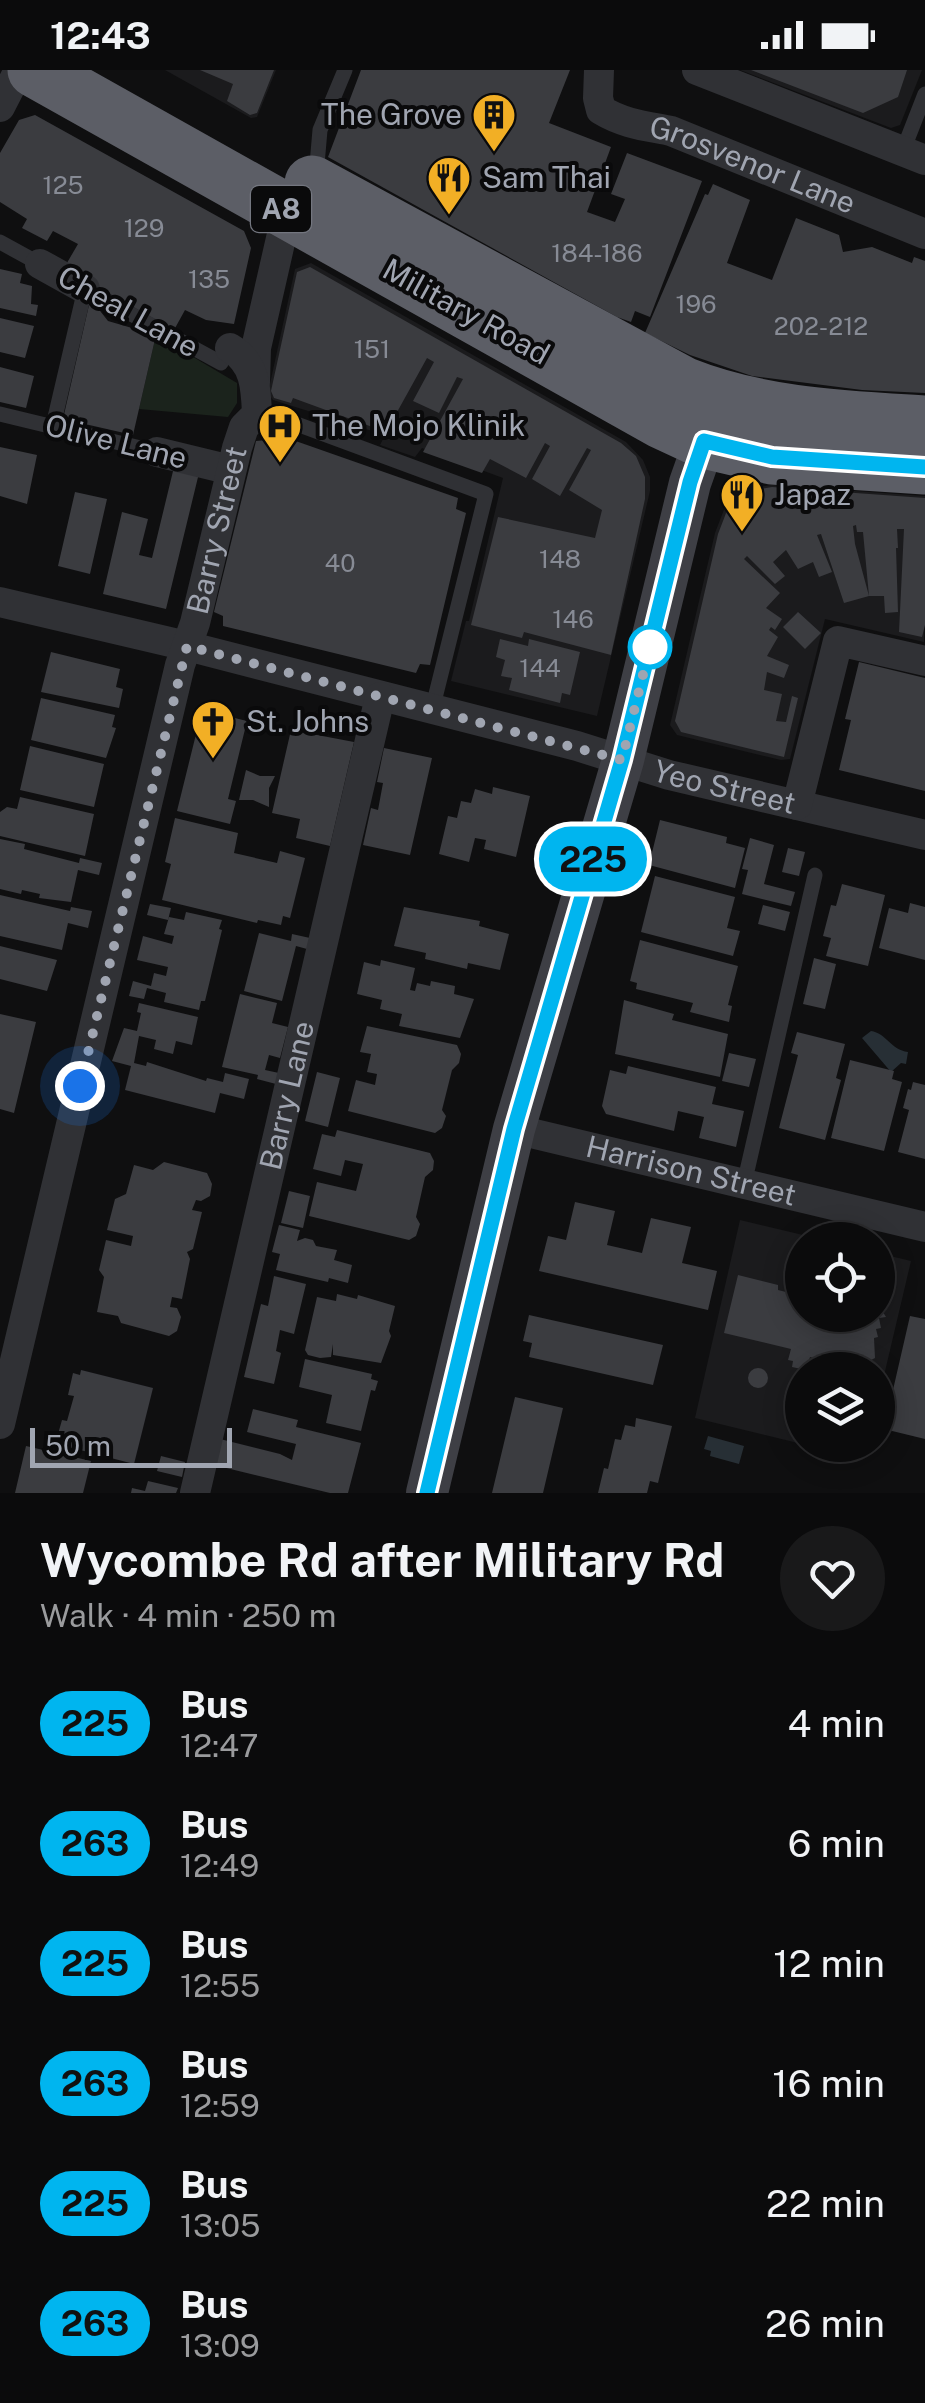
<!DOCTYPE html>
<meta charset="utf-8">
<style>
:root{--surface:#0b0b0c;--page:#19191a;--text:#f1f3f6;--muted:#9a9b9d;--line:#2b2b2d}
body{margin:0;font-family:"Public Sans",sans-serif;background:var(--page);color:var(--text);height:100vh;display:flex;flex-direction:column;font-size:38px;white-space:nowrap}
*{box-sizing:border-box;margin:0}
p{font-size:32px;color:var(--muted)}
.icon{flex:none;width:55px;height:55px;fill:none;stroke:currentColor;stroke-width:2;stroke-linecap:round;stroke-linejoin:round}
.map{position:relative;height:1423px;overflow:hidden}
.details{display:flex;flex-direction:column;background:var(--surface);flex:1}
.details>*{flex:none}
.badge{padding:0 20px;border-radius:32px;font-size:35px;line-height:65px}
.fabs{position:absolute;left:785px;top:1152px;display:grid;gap:20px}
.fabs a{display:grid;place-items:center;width:110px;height:110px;border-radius:50%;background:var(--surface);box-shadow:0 5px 25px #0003,0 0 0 2px var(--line);font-size:50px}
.scale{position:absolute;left:30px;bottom:25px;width:202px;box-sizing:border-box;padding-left:10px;border:5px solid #a0a5b1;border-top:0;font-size:28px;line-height:35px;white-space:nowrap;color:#a0a5b1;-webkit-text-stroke:8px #0a0a0b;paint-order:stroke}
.you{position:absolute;width:50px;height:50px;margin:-25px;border:8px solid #fff;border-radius:50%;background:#1a73e8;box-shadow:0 0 0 15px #1a73e833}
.map>.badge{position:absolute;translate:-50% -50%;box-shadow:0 0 0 5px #fff}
.round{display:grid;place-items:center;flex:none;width:105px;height:105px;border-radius:52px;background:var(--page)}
.summary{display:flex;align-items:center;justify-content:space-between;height:170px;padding:0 40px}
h1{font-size:48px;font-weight:700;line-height:75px}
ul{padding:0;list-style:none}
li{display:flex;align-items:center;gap:30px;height:120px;padding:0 40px}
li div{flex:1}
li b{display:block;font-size:38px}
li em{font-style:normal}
li .badge{min-width:110px;font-weight:700;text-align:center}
.status{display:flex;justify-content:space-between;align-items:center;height:70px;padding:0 50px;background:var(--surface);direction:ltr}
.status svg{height:28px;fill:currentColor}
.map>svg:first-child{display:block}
.built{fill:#1b1b1d}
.green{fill:#1b231c}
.water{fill:#272f35}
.building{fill:#3b3c40}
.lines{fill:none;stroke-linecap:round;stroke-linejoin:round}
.lane{stroke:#303135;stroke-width:15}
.street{stroke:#303135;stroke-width:30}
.secondary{stroke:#3e3f45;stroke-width:42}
.highway{stroke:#5c5e66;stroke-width:55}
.line-casing{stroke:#fff;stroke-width:22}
.line{stroke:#00b5ef;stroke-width:15}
.walk{stroke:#a0a5b1;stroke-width:10;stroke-dasharray:0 18}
.stop-dot{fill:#fff;stroke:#00b5ef;stroke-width:5}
.labels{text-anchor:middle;stroke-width:8;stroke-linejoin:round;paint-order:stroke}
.number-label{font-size:25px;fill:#878b95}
.shield{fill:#0a0a0b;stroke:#73767f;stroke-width:2.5}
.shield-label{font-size:28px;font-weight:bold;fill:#a0a5b1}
.poi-label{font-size:30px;fill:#a0a5b1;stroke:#0a0a0b;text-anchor:start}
.street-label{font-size:30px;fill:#a0a5b1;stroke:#0a0a0b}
</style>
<div class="status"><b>12:43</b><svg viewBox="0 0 49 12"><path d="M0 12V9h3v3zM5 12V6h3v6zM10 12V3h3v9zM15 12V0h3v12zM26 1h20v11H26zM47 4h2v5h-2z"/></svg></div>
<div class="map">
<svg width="925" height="1423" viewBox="0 0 925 1423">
<rect width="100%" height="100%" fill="#0f0f10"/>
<path class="built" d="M165 0H276L257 47 251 48Z
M740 0H922L900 55 891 58Z
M311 193 626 372 643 390 650 407V421L597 646 451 611 466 551H469L503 408 422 378 415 387 380 375 385 365 273 330 268 323 295 199Z
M771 415 925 426 924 572 825 549 790 689 781 690 677 665 670 655 715 463 725 437 747 419Z
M740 1150 824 1170H802V1245H878V1183L911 1191 878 1331V1300H802V1374L695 1348Z"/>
<path class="green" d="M156 265 237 313V333L228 347 139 339Z"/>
<path class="water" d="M871 961C886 963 891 980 908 982L906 994 901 993 891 1002 862 968Z
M708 1366 744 1376 739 1394 710 1386 711 1381 704 1379Z"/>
<path class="building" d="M200 0H274L257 43 250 45 227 31 233 14Z
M361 0H570L549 53 611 77 587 142 615 152 625 129 611 124 627 83 702 111 650 247 635 241 631 252 617 247 328 87Z
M751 0H907L898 27 863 43Z
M35 45 244 161 251 178 234 254 206 250 185 240 174 260 64 198 78 174 53 161 47 171 22 158 27 149 0 132V83L19 50Z
M713 114 750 130 727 193 772 210 796 148 839 165 843 182 872 177 912 193 914 187 925 191V323L862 320 752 306 690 285 645 263 705 124 708 125Z
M310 197 621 373 636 386 645 407V429L611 585 524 562 522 568 471 555 498 447 595 468 602 440 569 420 591 380 587 378 560 426 532 409 550 376 545 373 526 408 490 389 482 403 423 382 463 309 457 307 439 343 413 331 434 292 427 288 386 362 293 328 291 333 274 328 271 321 297 202Z
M0 199 22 204 20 213 32 216 31 234 38 235 36 246 0 238Z
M89 235 97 237 108 251 156 265 133 365 63 349Z
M0 248 34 256 25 288 0 282Z
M0 297 34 306 26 338 0 332Z
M270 362 458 428 456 439 466 443 430 595 420 594 416 603 223 556V546L214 542 256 371 267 370Z
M0 377 37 385 27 434 0 426Z
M174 397 199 403 166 539 103 524 122 442 148 449 139 485 152 488Z
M772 417 925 428V555L922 567 899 562 904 459H897L898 478H896L898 542 885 543 884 526H869L863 462H857L856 455 853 456 855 474 869 526 844 533 821 464 817 465 832 502 819 507 813 492 798 499 786 480 773 492 785 506 775 514 747 486 744 489 780 523 766 538 782 549 775 560 771 557 769 560 778 567 767 586 789 595 784 608 767 602 764 620 782 624 776 651 786 652 792 626 798 628 784 687 681 662 675 651 718 464 728 438 748 421Z
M75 422 107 429 90 504 58 496Z
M798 542 821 563 805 579 783 557Z
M500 569 528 576 529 569 580 582 570 625 562 623 560 633 509 620 512 608 501 606 505 590 496 587Z
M51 582 120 599 116 617 123 619 119 638 41 622Z
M859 592 925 608V721L839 700 851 650 845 649Z
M41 628 115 645 112 657 116 658 106 688 31 670Z
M202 640 247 651 228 729 236 731 230 754 177 741Z
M291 660 354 672 330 776 296 768 300 749 272 743Z
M30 676 104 694 94 737 20 720Z
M384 678 432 688 410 785 363 775 371 738 378 740 383 713 377 712Z
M246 700 260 706H275L269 718V737L253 730H239Z
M493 717 530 726 516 787 484 779 486 770 475 768 469 792 439 784 448 746 457 748 461 731 471 733 475 719 492 724Z
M20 727 94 744 85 786 0 766V742L7 737 17 739Z
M175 748 238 763 234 783 277 793 280 781 305 788 290 848 283 846 281 855 258 850 257 853 162 830 171 794 165 792Z
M660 750 727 767 726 773 745 778 735 818 649 795Z
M750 768 774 775 764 814 795 822 791 836 742 824 748 800 742 799Z
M0 769 25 774 24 779 79 793 80 788 102 793 99 805 78 800 71 832 39 828 40 824 22 820 21 824 0 819Z
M788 778 805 782 799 806 782 802Z
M655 806 735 827 727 858 740 861 733 886 641 862Z
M842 814 885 825 868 896 826 886 831 868 823 866 831 835 836 836Z
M0 825 70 841 71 837 92 841 88 858 68 853 62 880 0 866Z
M910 833 925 837V890L879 878 889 838 908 843Z
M150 834 171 838 168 850 147 845Z
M763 835 790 842 785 861 758 854Z
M404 837 480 851 479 856 509 864 500 900 468 893 467 899 425 889 426 883 394 876Z
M186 842 222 850 219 859 222 860 205 931H201L199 940 164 932 166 923 147 918 144 929 129 926 133 911 151 916 154 903 166 906 168 897 137 890 143 866 172 874 174 866 164 864 169 847 184 850Z
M259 863 291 871 292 864 310 868 307 879 296 876 282 931 244 921Z
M640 870 738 896 728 935 732 936 729 952 690 942 693 933 636 919 637 913 630 911Z
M0 876 57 890 47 921 0 909Z
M814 888 836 894 825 939 803 934Z
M381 890 415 898 410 920 415 921 417 913 430 916 431 911 455 916 454 924 474 929 460 968 399 956 402 944 380 939 382 930 357 924 364 892 380 896Z
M240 924 277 933 272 953 288 957 280 988 269 985 265 1000 279 1003 276 1014 257 1009 258 1005 222 997Z
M624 930 674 944 672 950 728 964 720 1007 615 984Z
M139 933 198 947 192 975 176 971 173 984 154 979 156 970 139 966 134 993 146 996 147 992 206 1011 207 1008 223 1012 225 1003 249 1009 244 1029 220 1023 215 1043 125 1020 131 996 112 991 124 958 137 961 141 943 137 942Z
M0 944 36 952 14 1043 0 1039Z
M367 956 457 975 461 984 459 993 452 1000 442 1040 446 1046 442 1058 435 1063 348 1041 356 1010 375 1015 377 1004 367 1002 371 984 360 982Z
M797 962 845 974 836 1008 841 1010 825 1070 779 1058 798 985 791 983Z
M729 983 756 989 749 1017 722 1011Z
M850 990 894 1001 892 1009 902 1012 884 1081 831 1068Z
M628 996 716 1017 712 1034 744 1041 736 1077 699 1068 704 1047 678 1041 674 1061 606 1044 602 1036 610 1000 626 1004Z
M317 1002 340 1008 328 1057 305 1051Z
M913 1012 925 1015V1089L898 1082 909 1040 903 1038 908 1019 911 1020Z
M337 1060 430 1083 434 1091 433 1100 425 1107 416 1147 420 1154 416 1166 409 1170 309 1146 317 1112 356 1121 363 1094 345 1090 341 1106 313 1099 322 1064 335 1067Z
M164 1092 207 1103 212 1114 210 1126 201 1131 196 1130 192 1140 202 1142 193 1179 187 1182 190 1189 182 1229 172 1227 170 1237 177 1238 181 1247 177 1261 169 1266 121 1253 118 1246 97 1242 104 1207 99 1200 106 1170 131 1176 133 1166 107 1160 115 1129 126 1124 134 1095 153 1100Z
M289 1121 310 1126 303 1158 281 1153Z
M575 1132 615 1141 607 1175 642 1183 651 1148 691 1157 682 1193 717 1201 708 1240 539 1201 548 1166 566 1170Z
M279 1155 300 1160 297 1171 305 1168 313 1170 316 1176 337 1180 334 1190 352 1195 348 1213 329 1208 328 1212 276 1200 280 1184 272 1182Z
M738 1205 778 1215V1220L802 1226V1245H841L852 1251 853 1245H878V1215L886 1217 890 1228 885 1229 887 1237 881 1239 886 1247 879 1248 881 1258 876 1259 878 1267 874 1268 875 1288 871 1290 873 1299 832 1300 834 1288 830 1287 828 1291 810 1287 806 1300 792 1297 793 1291 788 1290 791 1279 724 1263Z
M274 1206 306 1214 294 1264 280 1260 276 1281 281 1283 274 1314 244 1307 261 1234 268 1236Z
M337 1224 357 1229 358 1225 395 1236 389 1261 391 1266 381 1293 333 1285V1274L331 1287 320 1288 308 1285 305 1280 317 1227 336 1231Z
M529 1245 663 1275 653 1315 529 1287 532 1273 523 1271Z
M910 1246 925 1249V1369L884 1359Z
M305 1289 372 1304 371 1309 378 1311 375 1321 371 1320 361 1361 326 1353 332 1325 299 1317Z
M748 1308a10 10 0 1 1 20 0a10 10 0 1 1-20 0Z
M81 1300 153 1318 134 1394 61 1375 62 1372 56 1371 62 1350 67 1351 74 1326 68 1325 73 1303 80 1305Z
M515 1327 563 1338 543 1423H492Z
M253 1339 298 1350 296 1357 361 1373 348 1423H330L214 1395 220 1369 280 1384 292 1390 296 1374 247 1362Z
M636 1348 672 1356 658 1413 650 1411 647 1423H598L604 1398 608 1399 615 1369 621 1370 625 1355 635 1357Z
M26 1376 91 1391 83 1423H15Z
M161 1386 185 1392 182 1407 157 1401Z
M148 1411 178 1418 176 1423H131L132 1418 145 1421Z"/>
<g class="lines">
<path class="lane" d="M902 83 925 24
M316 106 320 60 345 0
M0 172 40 194
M0 344 157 382
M257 344 275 346 486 424 432 640
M53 356 85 219 221 293
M744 1114 815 805"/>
<g class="street">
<path id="s1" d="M599 0 598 28 601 40C624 54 646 56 671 61L925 164"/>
<path d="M697 0 925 90"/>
<path d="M0 37 19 0"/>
<path d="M40 194 85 219"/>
<path d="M255 312 256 278 287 142"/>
<path d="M157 382 231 400"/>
<path id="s2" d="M0 532 187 576 577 676 669 705 925 765"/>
<path d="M797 735 838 571 925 591"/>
<path id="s3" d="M514 1059 925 1157"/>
<path id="s4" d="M0 1354 180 595 195 553 237 378 244 357 257 344C256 317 255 293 230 278"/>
<path id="s5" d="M195 1423 380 627"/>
</g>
<path class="secondary" d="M427 1423 514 1059 623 690 690 413 715 342"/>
<path class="highway" d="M35 0 661 351 704 371 772 387 925 397
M312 113 683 314C761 345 843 348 925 353"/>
</g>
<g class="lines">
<defs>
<path id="line" d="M427 1423 514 1059 622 690 690 412 704 371 772 387 925 397"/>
</defs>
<use href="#line" class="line-casing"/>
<use href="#line" class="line"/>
<path class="walk" d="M80 1016 187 576 622 690 652 568 650 577"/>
</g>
<defs>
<symbol id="building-pin" viewBox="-11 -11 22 30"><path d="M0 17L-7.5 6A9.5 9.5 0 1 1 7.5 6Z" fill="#f2af25" stroke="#0a0a0b"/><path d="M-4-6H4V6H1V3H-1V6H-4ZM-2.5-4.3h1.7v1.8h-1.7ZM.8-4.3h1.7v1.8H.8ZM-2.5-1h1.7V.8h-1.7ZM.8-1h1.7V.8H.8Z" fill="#111"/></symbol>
<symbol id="restaurant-pin" viewBox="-11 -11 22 30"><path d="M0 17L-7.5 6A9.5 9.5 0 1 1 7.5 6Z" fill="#f2af25" stroke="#0a0a0b"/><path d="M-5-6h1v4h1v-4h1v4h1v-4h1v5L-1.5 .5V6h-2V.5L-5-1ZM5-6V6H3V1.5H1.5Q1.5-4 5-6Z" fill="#111"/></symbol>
<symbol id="hospital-pin" viewBox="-11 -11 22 30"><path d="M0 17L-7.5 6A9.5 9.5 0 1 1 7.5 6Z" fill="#f2af25" stroke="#0a0a0b"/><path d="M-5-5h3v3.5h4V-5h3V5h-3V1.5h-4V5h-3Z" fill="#111"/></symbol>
<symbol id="church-pin" viewBox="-11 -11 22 30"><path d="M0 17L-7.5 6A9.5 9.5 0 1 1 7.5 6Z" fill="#f2af25" stroke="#0a0a0b"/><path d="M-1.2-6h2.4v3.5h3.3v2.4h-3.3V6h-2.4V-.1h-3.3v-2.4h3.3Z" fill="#111"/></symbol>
</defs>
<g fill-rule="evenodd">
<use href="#building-pin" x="469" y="20" width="50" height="68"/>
<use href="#restaurant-pin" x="424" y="83" width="50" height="68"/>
<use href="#hospital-pin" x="255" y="331" width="50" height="68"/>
<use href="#restaurant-pin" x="717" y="400" width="50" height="68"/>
<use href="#church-pin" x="188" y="627" width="50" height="68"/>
</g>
<circle class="stop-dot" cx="650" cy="577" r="20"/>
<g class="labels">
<g class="number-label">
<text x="63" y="124">125</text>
<text x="144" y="167">129</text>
<text x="597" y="192">184-186</text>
<text x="209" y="218">135</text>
<text x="696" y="243">196</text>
<text x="821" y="265">202-212</text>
<text x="372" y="288">151</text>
<text x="560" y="498">148</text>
<text x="340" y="502">40</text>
<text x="573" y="558">146</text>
<text x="540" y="607">144</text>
</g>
<rect class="shield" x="251" y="116" width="60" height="46" rx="8"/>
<g class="shield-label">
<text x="281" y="149">A8</text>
</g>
<g class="poi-label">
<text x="462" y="55" text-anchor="end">The Grove</text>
<text x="482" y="118">Sam Thai</text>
<text x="312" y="366">The Mojo Klinik</text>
<text x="774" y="435">Japaz</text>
<text x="246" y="662">St. Johns</text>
</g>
<g class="street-label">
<text dy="10" stroke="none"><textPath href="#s1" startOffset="202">Grosvenor Lane</textPath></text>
<text transform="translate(128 242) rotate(29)" y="10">Cheal Lane</text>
<text transform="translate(466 242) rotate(29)" y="10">Military Road</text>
<text transform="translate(116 372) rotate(14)" y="10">Olive Lane</text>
<text dy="10" stroke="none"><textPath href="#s4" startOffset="920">Barry Street</textPath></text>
<text dy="10" stroke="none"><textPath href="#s2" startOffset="748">Yeo Street</textPath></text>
<text dy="10" stroke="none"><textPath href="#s5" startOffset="408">Barry Lane</textPath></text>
<text dy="10" stroke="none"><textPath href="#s3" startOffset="182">Harrison Street</textPath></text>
</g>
</g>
</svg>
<div class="fabs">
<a><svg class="icon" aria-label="locate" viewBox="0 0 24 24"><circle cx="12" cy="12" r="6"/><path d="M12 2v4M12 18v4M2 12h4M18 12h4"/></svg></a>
<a><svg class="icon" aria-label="layers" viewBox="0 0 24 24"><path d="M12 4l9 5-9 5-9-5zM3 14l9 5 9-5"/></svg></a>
</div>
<div class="scale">50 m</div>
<div class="you" style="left:80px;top:1016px"></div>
<b class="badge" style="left:593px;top:789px;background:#00b5ef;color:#111">225</b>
</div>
<section class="details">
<div class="summary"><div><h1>Wycombe Rd after Military Rd</h1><p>Walk · 4 min · 250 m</p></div><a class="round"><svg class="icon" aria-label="heart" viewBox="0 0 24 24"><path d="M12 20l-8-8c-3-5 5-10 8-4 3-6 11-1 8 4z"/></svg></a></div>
<ul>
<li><span class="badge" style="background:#00b5ef;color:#111">225</span><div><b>Bus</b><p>12:47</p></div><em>4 min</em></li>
<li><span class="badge" style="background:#00b5ef;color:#111">263</span><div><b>Bus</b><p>12:49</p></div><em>6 min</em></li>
<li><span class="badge" style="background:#00b5ef;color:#111">225</span><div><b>Bus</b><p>12:55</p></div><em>12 min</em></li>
<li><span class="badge" style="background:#00b5ef;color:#111">263</span><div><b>Bus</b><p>12:59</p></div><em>16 min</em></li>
<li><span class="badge" style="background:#00b5ef;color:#111">225</span><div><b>Bus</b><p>13:05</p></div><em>22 min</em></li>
<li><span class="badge" style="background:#00b5ef;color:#111">263</span><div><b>Bus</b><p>13:09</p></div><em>26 min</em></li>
</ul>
</section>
